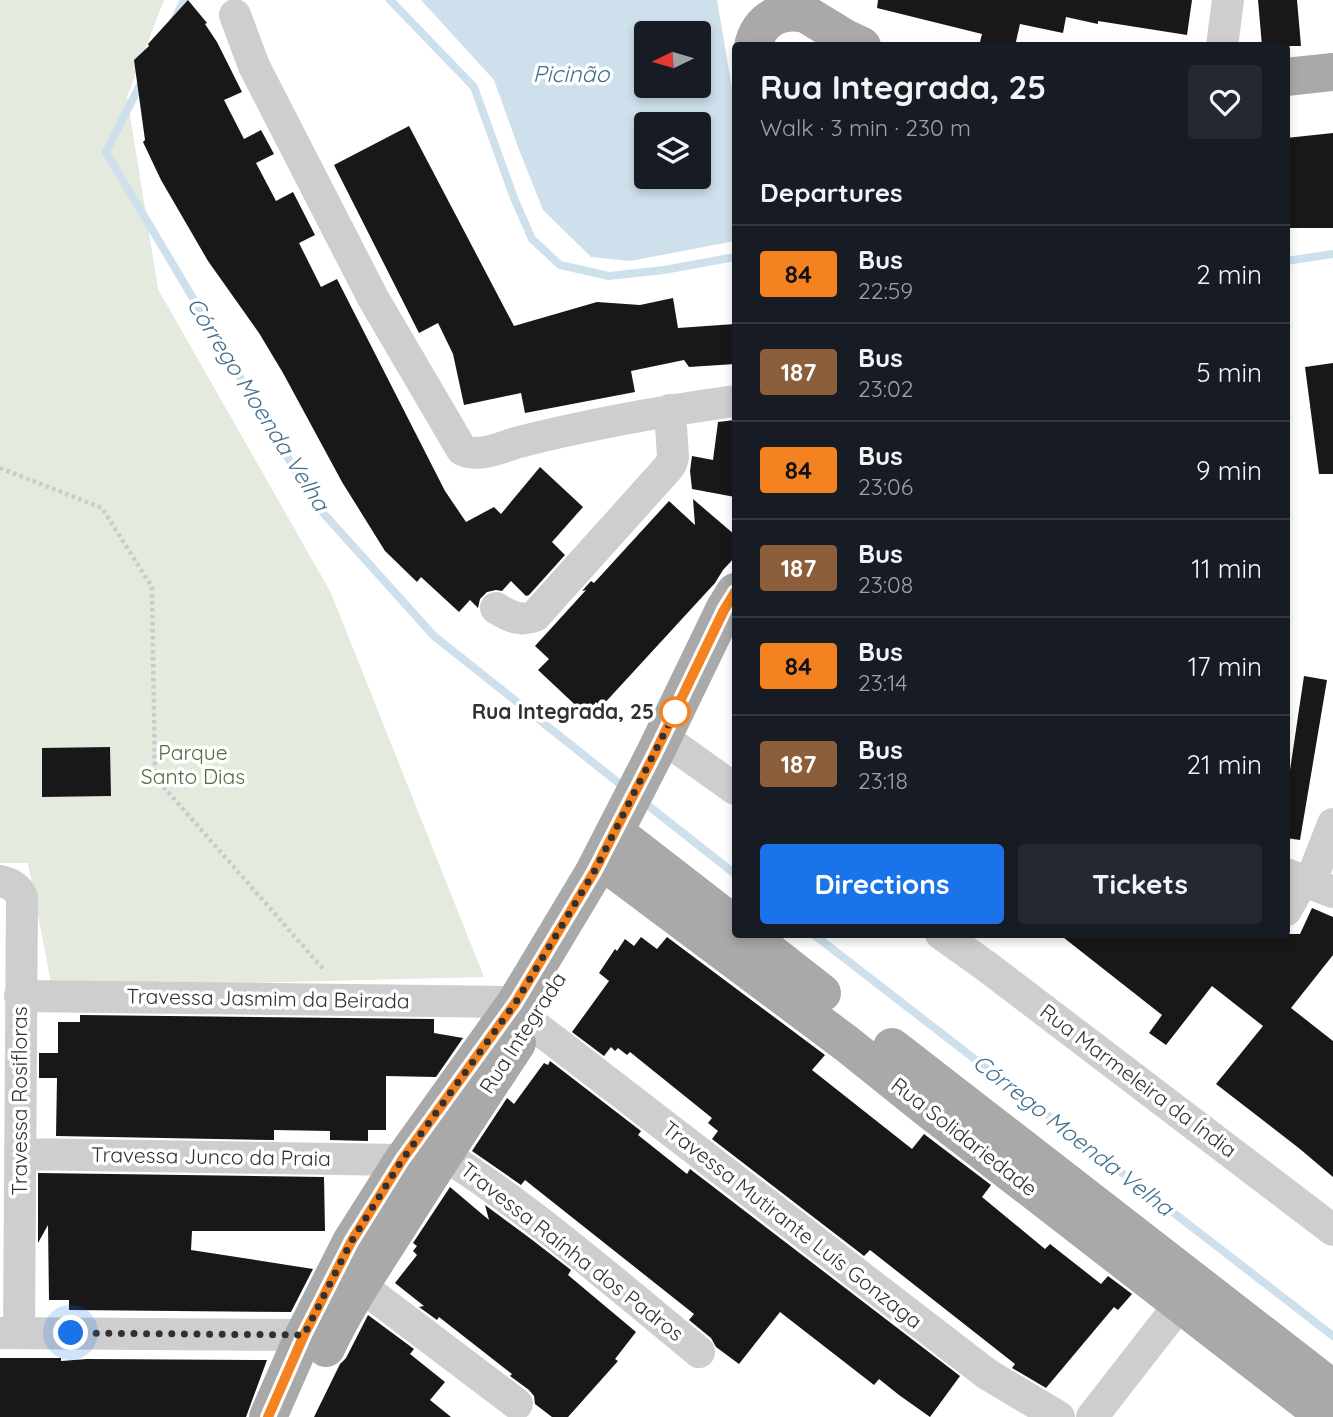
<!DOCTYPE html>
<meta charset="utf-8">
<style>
:root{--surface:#171b24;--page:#242831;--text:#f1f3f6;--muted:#9ea1a6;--line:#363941;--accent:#1a73e8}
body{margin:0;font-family:Quicksand,sans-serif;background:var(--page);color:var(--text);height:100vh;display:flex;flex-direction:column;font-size:26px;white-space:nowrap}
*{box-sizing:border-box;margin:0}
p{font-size:23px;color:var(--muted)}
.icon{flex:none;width:38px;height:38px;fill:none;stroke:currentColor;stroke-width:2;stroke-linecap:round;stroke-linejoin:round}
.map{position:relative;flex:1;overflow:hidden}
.panel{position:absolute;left:732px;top:42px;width:558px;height:896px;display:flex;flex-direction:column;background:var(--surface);border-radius:7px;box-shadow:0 4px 10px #0003}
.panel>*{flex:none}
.badge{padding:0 14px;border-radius:5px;font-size:24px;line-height:46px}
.needle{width:46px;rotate:265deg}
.fabs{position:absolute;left:634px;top:21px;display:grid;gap:14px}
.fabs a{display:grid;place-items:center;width:77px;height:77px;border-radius:7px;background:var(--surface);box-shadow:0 4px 10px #0003;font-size:35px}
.you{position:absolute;width:35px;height:35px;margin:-18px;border:5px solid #fff;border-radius:50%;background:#1a73e8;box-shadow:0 0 0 10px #1a73e833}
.map>.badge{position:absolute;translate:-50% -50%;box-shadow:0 0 0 4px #fff}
h2{padding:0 28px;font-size:26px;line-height:63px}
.round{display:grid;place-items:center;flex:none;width:74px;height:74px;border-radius:7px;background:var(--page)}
.overview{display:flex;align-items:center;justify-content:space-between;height:119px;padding:0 28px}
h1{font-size:33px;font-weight:800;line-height:52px}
.button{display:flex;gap:14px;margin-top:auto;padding:14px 28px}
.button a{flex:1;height:80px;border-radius:7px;background:var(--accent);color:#fff;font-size:28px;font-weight:800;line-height:80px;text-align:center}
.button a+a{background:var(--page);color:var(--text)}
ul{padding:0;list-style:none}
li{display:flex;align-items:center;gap:21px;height:98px;padding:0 28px;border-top:2px solid var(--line)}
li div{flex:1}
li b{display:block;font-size:26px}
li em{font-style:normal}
li .badge{min-width:77px;font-weight:700;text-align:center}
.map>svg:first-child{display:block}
.green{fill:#e4eadd}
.water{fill:#cee0eb;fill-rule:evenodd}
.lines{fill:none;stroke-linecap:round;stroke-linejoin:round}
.stream{stroke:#cee0eb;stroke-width:8}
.building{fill:#181818}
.path{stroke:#cbcbcb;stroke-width:4.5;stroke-dasharray:3.5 3.5;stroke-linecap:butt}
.minor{stroke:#cecece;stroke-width:32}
.major{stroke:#a9a9a9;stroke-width:38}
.line-casing{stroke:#fff;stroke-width:16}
.line{stroke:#f58220;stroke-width:10}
.walk{stroke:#313131;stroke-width:7;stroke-dasharray:0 12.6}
.stop-dot{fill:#fff;stroke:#f58220;stroke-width:3.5}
.labels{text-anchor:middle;stroke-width:7;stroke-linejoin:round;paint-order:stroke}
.stop-label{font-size:21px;font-weight:bold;fill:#313131;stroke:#fff;text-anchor:end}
.park-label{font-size:21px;fill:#546b40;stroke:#fff}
.street-label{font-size:21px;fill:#313131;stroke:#fff}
.water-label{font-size:23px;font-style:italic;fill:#43718f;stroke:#fff}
</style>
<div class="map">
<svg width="1333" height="1417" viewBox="0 0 1333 1417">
<rect width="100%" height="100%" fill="#fff"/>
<path class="green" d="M0 0H164L127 97 158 289 331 593 484 977 52 988 28 863H0Z"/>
<path class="water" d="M421 0H717L735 106V241L630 261 591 257 543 210 518 147 494 80ZM646 33H698V86H646ZM646 124H698V177H646Z"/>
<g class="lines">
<path class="stream" d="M390 0 474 87 514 198 532 239 560 265 609 276 664 270 735 257
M174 20 184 0
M142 81 106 152 316 505 434 636 625 788
M1286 261 1333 254
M641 800 735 874
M813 934 1333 1336"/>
</g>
<path class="building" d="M188 0 207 23 205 24 217 42 242 92 224 100 244 139 261 130 274 154 256 163 276 201 293 192 315 235 299 243 321 287 337 279 445 491 466 522 494 507 501 514 540 467 583 507 552 542 565 555 529 595 526 596 511 581 502 591 496 590 487 592 480 599 478 608 470 600 459 612 421 577 417 582 385 551 342 482 283 373 259 333 208 261 161 180 143 142 145 140 134 60 149 46 148 44Z
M878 0H1192L1187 35 1098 21V24L1066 17 1063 33 1020 24 1015 46H997L980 42 982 34 877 8Z
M1258 0H1297L1301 46H1262Z
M409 126 514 326 597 302 640 305 673 298 678 328 735 324V364L689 367 684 360 631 371 635 392 525 413 521 393 464 405 453 354 438 323 419 333 334 165Z
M1333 133V228H1286V138Z
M1333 363V474H1319L1305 367Z
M735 420V497L692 489 690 471 692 456 713 460 718 422Z
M693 499 735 535V557L723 570 715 583 601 707 596 702 586 715 538 670 549 659 535 646 586 590 582 591 591 581 594 583 669 501 695 525Z
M1304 676 1327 680 1300 840 1286 838V797Z
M110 747 111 796 42 797V748Z
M1312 908 1333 917V955L1291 1008 1333 1041V1177L1300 1149 1216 1084 1263 1026 1212 986 1166 1045 1149 1033 1162 1015 1059 934H1300Z
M641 937 657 949 667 937 825 1055 812 1070 912 1149 924 1134 991 1185 982 1197 1045 1249 1050 1244 1101 1284 1108 1276 1132 1294 1118 1310 1114 1307 1046 1388 1012 1368 1015 1364 870 1250 864 1256 712 1139 718 1131 708 1123 712 1118 630 1052 627 1055 618 1048 615 1051 611 1047 604 1056 572 1032 609 981 599 973 615 949 617 951 625 939 634 946Z
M80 1015 434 1019V1033L463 1038 436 1077 386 1076V1130H368V1141L330 1140V1131L274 1130V1140L56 1136 57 1078H39V1053H58V1022H80Z
M550 1061 641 1131 638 1135 687 1174 690 1169 960 1376 930 1417 899 1395 879 1379 874 1385 780 1312 739 1364 716 1347 711 1338 689 1320 694 1314 525 1180 521 1185 472 1151 507 1098 514 1104 544 1063 548 1065Z
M38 1173 324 1177 325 1231H192L191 1250 313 1269 291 1312 69 1310V1300H49L48 1225 38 1243Z
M450 1187 489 1220 485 1205 531 1239 571 1270 568 1275 636 1332 615 1359 618 1361 568 1417H552L535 1404 534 1396 529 1390 510 1376 512 1374 439 1317 437 1320 419 1307 424 1306 395 1283 417 1255 413 1251 417 1246 413 1243Z
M368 1315 414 1349 410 1354 445 1382 430 1400 451 1417H314L340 1364 346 1358Z
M0 1358H61V1361L87 1359 267 1360 246 1417H0Z"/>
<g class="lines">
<path class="path" d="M0 468 102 508 152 587 155 777 324 970"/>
<path class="minor" d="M235 15 254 66 373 298 462 450C480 458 502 447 519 442 590 424 663 411 735 401
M1222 46 1228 0
M496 608C509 616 520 622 535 616L668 468 671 464 673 457 670 410
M662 737 735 789
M1286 874 1333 892
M0 881C10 883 18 888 22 897L19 1333
M1310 883 1333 824
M1286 910 1303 880
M941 934 986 966 1333 1230
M20 996 516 1002
M531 1023 987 1374 1059 1417
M20 1154 403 1160
M443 1154C534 1212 616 1284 699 1352
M361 1286 517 1404
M0 1333 304 1335 323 1343
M1092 1417 1194 1286"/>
<path class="major" d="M783 0 845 38 862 46
M753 46C759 20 780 8 805 14
M1286 77 1333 72
M615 832 735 925
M601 860 847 1044 928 1109 1326 1417
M747 934 822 993
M892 1047 1333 1389
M326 1348C346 1306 372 1267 397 1228 436 1166 476 1105 517 1043
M268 1417 304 1335 351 1242 403 1160 516 1002 594 872 654 755 724 610 735 592"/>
</g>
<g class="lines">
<defs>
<path id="line" d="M268 1417 304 1335 351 1242 402 1160 516 1002 594 872 654 755 724 610 735 592"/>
</defs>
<use href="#line" class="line-casing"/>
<use href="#line" class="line"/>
<path class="walk" d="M71 1333 304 1335 351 1242 402 1160 516 1002 594 872 675 712"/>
</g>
<circle class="stop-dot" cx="675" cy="712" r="14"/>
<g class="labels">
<g class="stop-label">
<text x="654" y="719">Rua Integrada, 25</text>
</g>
<g class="park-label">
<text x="193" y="760">Parque<tspan x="193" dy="24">Santo Dias</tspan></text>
</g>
<g class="street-label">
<text transform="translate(268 999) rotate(1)" y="7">Travessa Jasmim da Beirada</text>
<text transform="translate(523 1033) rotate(-57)" y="7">Rua Integrada</text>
<text transform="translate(1138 1081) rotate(37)" y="7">Rua Marmeleira da Índia</text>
<text transform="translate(20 1101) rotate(-90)" y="7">Travessa Rosifloras</text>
<text transform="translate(964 1137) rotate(38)" y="7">Rua Solidariedade</text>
<text transform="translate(211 1157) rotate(1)" y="7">Travessa Junco da Praia</text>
<text transform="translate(792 1225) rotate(38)" y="7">Travessa Mutirante Luís Gonzaga</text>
<text transform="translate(572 1252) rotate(38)" y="7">Travessa Raínha dos Padros</text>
</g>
<g class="water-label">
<text x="571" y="82">Picinão</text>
<text transform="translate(258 404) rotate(58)" y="8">Córrego Moenda Velha</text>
<text transform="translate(1073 1135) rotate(38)" y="8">Córrego Moenda Velha</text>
</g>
</g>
</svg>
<div class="fabs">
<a><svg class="needle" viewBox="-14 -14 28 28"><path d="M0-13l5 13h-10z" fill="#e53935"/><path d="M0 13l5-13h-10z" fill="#9ea1a6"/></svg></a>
<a><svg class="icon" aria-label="layers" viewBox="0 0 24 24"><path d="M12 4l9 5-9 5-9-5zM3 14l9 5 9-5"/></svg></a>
</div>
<div class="you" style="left:71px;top:1333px"></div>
<section class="panel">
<div class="overview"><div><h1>Rua Integrada, 25</h1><p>Walk · 3 min · 230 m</p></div><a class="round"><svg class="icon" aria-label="heart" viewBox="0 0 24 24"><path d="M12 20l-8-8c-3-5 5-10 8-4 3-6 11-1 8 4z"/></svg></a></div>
<h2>Departures</h2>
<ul>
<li><span class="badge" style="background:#f58220;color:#111">84</span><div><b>Bus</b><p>22:59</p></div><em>2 min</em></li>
<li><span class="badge" style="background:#8b5e3c;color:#fff">187</span><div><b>Bus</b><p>23:02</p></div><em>5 min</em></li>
<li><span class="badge" style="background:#f58220;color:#111">84</span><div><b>Bus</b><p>23:06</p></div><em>9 min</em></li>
<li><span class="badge" style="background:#8b5e3c;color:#fff">187</span><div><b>Bus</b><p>23:08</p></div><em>11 min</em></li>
<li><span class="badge" style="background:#f58220;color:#111">84</span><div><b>Bus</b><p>23:14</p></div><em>17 min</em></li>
<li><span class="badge" style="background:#8b5e3c;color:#fff">187</span><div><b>Bus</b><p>23:18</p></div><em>21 min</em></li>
</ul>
<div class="button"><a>Directions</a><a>Tickets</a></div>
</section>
</div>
